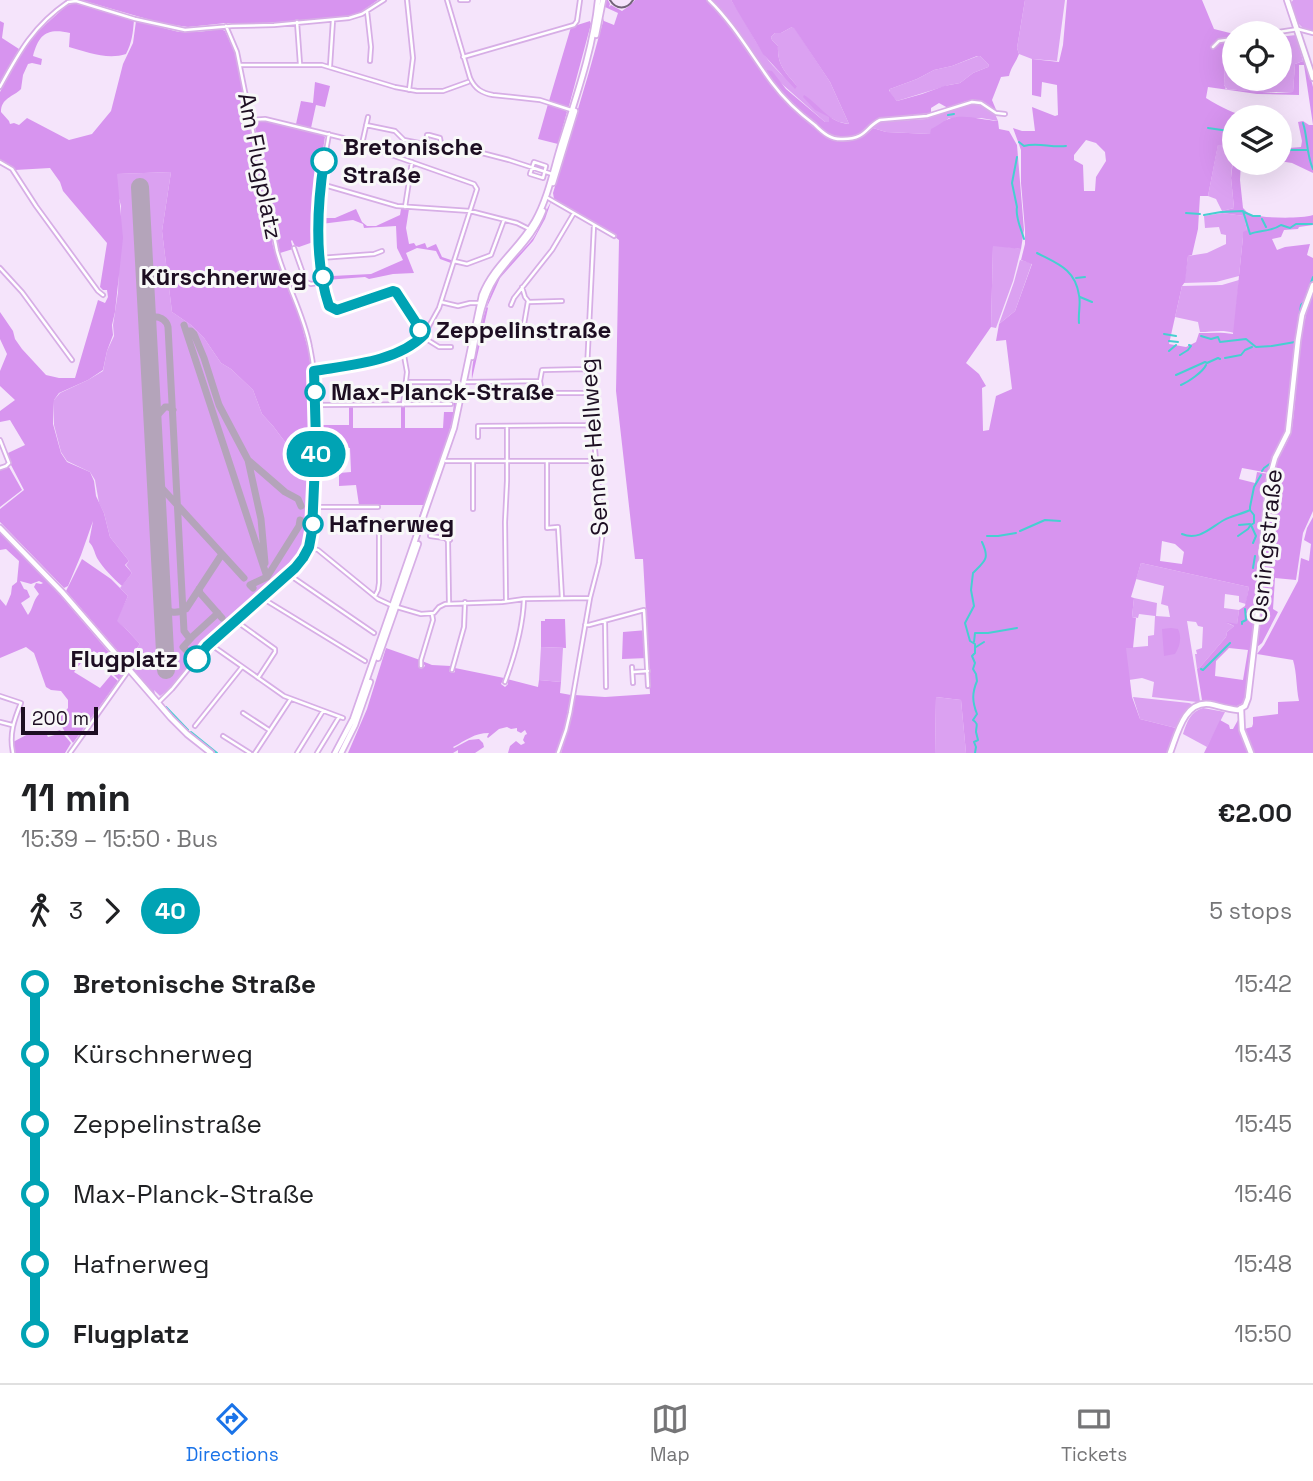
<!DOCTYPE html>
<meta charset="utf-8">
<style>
:root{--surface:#fff;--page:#f2f2f2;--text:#202124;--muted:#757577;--line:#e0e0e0;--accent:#1a73e8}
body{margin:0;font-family:"Space Grotesk",sans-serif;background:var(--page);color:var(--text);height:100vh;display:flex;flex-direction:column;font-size:26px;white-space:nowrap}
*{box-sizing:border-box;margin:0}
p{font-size:23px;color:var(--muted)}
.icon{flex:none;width:38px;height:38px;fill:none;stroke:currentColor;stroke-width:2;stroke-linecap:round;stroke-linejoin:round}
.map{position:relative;height:753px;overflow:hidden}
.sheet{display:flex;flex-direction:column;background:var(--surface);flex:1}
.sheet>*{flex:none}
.badge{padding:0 14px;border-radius:23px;font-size:24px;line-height:46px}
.controls{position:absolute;left:1222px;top:21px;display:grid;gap:14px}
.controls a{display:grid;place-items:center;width:70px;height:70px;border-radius:50%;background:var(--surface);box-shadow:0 7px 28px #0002;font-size:35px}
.scale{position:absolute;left:21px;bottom:18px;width:77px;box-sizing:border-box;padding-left:7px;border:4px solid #1d0e22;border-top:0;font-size:19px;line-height:24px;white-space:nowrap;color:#1d0e22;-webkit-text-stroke:5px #f8f8f8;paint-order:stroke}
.map>.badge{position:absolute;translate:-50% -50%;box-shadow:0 0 0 4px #fff}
.legs{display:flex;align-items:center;gap:10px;height:77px;padding:0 21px;font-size:23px}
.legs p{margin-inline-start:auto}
.summary{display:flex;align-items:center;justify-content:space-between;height:119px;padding:0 21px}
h1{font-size:38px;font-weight:700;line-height:52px}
ul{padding:0 21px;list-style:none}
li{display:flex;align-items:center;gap:24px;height:70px;font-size:26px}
li i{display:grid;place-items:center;width:10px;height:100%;margin:0 9px;background:currentColor}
li i::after{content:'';width:18px;height:18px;margin:-9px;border:5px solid;border-radius:50%;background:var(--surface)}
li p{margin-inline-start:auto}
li:first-child i{background:linear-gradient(#0000 50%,currentColor 0)}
li:last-child i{background:linear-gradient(currentColor 50%,#0000 0)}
.tabs{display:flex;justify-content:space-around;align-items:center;height:98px;border-top:2px solid var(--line);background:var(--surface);font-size:19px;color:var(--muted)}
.tabs a{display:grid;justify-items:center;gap:4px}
.tabs .active{color:var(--accent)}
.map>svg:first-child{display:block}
.green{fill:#dba1f1}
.forest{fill:#d794ef;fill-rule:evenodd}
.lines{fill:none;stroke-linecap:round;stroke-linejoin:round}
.stream{stroke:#46cfd1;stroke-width:2}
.taxiway{stroke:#b4a4ba;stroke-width:7}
.runway{stroke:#b4a4ba;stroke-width:18}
.street-casing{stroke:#d7aee6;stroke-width:6}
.secondary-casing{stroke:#d7aee6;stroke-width:8}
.street{stroke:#fff;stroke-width:2.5}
.secondary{stroke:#fff;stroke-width:4.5}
.tram{stroke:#726378;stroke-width:2}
.line-1-casing{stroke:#fff;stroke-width:16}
.line-1{stroke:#00a3b4;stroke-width:10}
.stop-1-dot{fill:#fff;stroke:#00a3b4;stroke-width:3.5}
.labels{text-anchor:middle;stroke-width:6;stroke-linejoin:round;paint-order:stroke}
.stop-label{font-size:24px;font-weight:bold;fill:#1d0e22;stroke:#f8f8f8;text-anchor:start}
.street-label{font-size:24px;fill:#1d0e22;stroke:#f8f8f8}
</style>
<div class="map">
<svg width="1313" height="753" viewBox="0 0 1313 753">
<rect width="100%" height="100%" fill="#f5e4fb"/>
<path class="green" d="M710 0H731C754 33 761 63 797 86 785 72 777 65 778 46L772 40 771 37 775 33H781L792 27H794L830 82 849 124 839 122 829 117V122H825L766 70 765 71 749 47Z
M1025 0H1065L1057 61 1032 59 1019 54 1017 48Z
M1293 0H1313V32C1295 27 1297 19 1291 3Z
M1296 35 1303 61 1295 64 1293 92H1259L1227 89 1224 85 1226 44 1234 42V79H1279V37Z
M978 56H980L989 65 988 67 973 73 960 83 949 85 897 101 889 92 890 89 917 79 934 70 952 66Z
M973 103 981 104 995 114 998 121 981 118H949L930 134 886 132 873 128 880 122 926 119Z
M1226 143H1234L1231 178 1234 208 1222 211 1216 199 1208 196 1218 144Z
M171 172 162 231 172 312 191 325 204 338 221 363 231 369 253 390 262 414 273 426 288 446 297 462 300 474 309 477 313 475C311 508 315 544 291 569L203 647 167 691 160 696 154 690 156 697 132 669 135 665 129 659 140 644 126 629 116 621 128 596 120 588 132 573 126 565 129 561 110 537 104 513 99 503 95 480 90 472 67 461 61 452 54 425V400L60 393 88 380 103 371 107 351 114 336 113 325 118 292 121 206 118 195 116 174Z
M1222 213 1244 216 1247 230 1243 237 1239 276 1216 282 1184 283 1188 256 1207 253 1226 244V235L1221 234 1219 227 1205 228 1204 216Z
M993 245 1021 249 1013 281 996 328 991 327Z
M1020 260 1032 263 1015 311 999 324 1014 282Z
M1239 280 1234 333C1222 329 1212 332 1200 332L1198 322 1175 317 1182 286 1222 285Z
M1141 563 1249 587 1246 604 1239 602V596L1225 594 1224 608 1239 610 1237 625 1227 623 1234 626 1227 632 1226 637 1201 666 1197 669 1195 654H1197L1196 650 1202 648 1203 627 1198 626 1196 622 1187 621 1200 701 1197 702 1152 697 1154 682 1142 678 1129 680 1125 648 1148 646V636L1154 635 1155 616 1139 614 1138 618 1132 617 1134 598 1157 603 1156 616 1170 617 1168 606 1161 604 1164 586 1136 579Z
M541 647 563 648 561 682 539 680Z
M936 697 961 700 966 753H935Z
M1133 697 1189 703 1192 704 1183 714 1176 728 1140 719Z
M1203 708 1225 712 1207 747 1183 734C1187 722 1190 712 1203 708Z"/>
<path class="forest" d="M81 0H378L358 14 345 17 266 23H226L188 27 161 23Z
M606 0H608L610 4 609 7 611 5 622 11 629 6 635 0H707C722 15 735 33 748 50 757 62 763 75 772 86 784 101 816 133 833 139 846 144 864 138 873 128L886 132 930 134 931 129C938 126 944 120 951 118 966 114 983 120 998 121L999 129 1009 131 1017 145 1024 230 1021 249 993 246 991 327 966 363 979 374 986 386 982 388 983 431 989 430 996 396 1012 389 1006 340 996 341 999 324 1015 311 1032 264 1021 260 1025 244V230L1021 183V150L1013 128 1022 131H1035L1032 107 1055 116 1058 115 1057 85 1042 82 1041 97 1032 95V59L1059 62 1063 45 1067 0H1202L1214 29 1234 34V42L1226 44 1224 85 1226 88 1225 89 1276 93 1293 92 1295 64 1306 60 1313 87V173L1292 163 1279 161V150L1281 145 1289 148 1301 147 1302 141 1298 122 1303 121 1309 125H1313L1304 65H1299V95L1257 94 1208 87 1206 98C1214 103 1220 106 1228 110 1234 113 1240 114 1246 117H1234L1233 144 1218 145 1208 196H1200L1198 229 1192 255 1188 256 1185 282 1182 286 1169 344 1186 347 1196 342 1199 333C1211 333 1222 332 1233 334L1243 237V232L1247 230 1244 216 1222 213V211L1234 208 1231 178 1234 152V163H1241L1240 180 1243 208C1246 211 1247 213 1252 215 1266 218 1300 219 1313 215V225L1299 227 1298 229 1284 230 1281 237 1272 239 1277 250 1285 247 1310 244 1307 255 1313 258V280L1301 315 1288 426 1285 436 1274 455 1269 473 1242 468 1239 479 1255 483 1257 472 1269 474C1263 511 1261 547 1259 584 1257 619 1252 654 1248 689 1247 694 1246 701 1241 704 1233 711 1212 702 1202 700L1197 669 1201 666 1226 637 1227 632 1234 626 1226 622 1237 624 1239 610 1245 606 1249 587 1141 563 1131 597 1134 598 1132 617 1136 618 1133 648H1126L1132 697 1140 719 1176 728 1167 753H966L961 700 936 697 935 753H561L568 730 575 695 605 697 650 694 648 658 622 659 623 632 647 630 643 559H635L616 391 619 240 596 223 554 199 553 193 589 72 604 18V21L614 25 618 13 605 7ZM1086 140 1096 143 1105 152 1106 161 1096 177 1095 191H1084L1083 165 1074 160V155ZM1162 541 1175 544 1184 552 1182 564 1160 561ZM1229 648 1248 650 1243 680 1215 676 1216 661Z
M731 0H1025L1017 48 1019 54C1016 62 1011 67 1009 76L1001 77 992 100 997 112C974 97 973 98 948 108L939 103 931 108V113L878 119C870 123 867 132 856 135 850 137 841 138 834 136 816 131 777 87 765 71L767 70 772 71 786 89 825 122H829V117L815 110 803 97 804 95C819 104 829 123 849 124L830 82 794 28 792 27 781 33H775L771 37 772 40 778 46C777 65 785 72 797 86L795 89 763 54ZM977 56H980L989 65 988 67 973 73 960 83 944 86 922 94 897 101 889 91 890 89 917 79 934 70 952 66Z
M74 3 134 20C133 32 132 43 126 54 107 60 87 52 69 47L70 33C47 28 39 34 33 56L42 59 41 65 32 63 28 64 23 75 21 89C13 97 1 98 1 112L9 121 10 124 14 123 19 125 27 118 69 140 92 134 111 111 123 64 133 43 136 21 179 32H198L221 29 225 31 235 53 273 246 281 272 300 319 309 353 313 390V475L306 478 300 474 297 462 288 446 273 426 262 414 253 390 231 369 221 363 204 338 191 325 172 312 162 231 171 172 117 174 123 238 115 312 112 325 113 335 107 351 103 370 88 380 59 393 54 400 53 424 61 453 67 462 90 472 94 481 96 496 104 513 110 537 129 561 125 565 132 573 122 586C113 578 103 568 97 558 94 552 94 547 89 542L93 521 81 555 68 586 64 588 0 522V509L24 490 11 465 8 453 25 445 10 420 0 422V411L15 400 0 386V371L7 354 0 339V312L13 331 15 339 22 349 46 375 59 378H75L98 300 105 303 108 297 107 290H103L100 287 107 243 63 191 60 182 50 168 15 170 0 161V92L21 53 34 35 66 6Z
M0 21 4 23 2 38 19 49 0 83Z
M590 21 591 24 569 106 566 107 549 101 571 27Z
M315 82 330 86 325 107 316 105 311 128 296 124 301 101 313 103Z
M548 104 565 110 567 112 558 144 538 139Z
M264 121 322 135 325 137 317 187 316 241 299 247 295 246 292 240 291 241 293 249 280 253 255 126 257 122Z
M551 202 545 219 533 241 500 278 487 307 488 308 472 379C470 362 488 294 498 278 508 263 523 252 534 237 541 226 544 213 551 202Z
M356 209 362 222 367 226H376L400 215 401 209H409L406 228 409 244 414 243 416 246 425 243 427 248 436 244 442 257 451 260V263L440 259 436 251 417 248 406 253 414 273 393 274 369 279 365 277 326 280V277L332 276 371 274 403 260 397 248 396 226 364 228 363 224 353 220 321 224V218H335Z
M1313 292V511L1303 533 1296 580 1275 578 1273 609 1278 612 1262 643 1257 647C1262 591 1263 533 1272 477 1275 459 1289 444 1292 428 1299 380 1296 338 1313 292Z
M460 383H461C451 435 432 484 415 534H413L423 505H359L356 485 339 486V473L351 472 350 448H318V425H349V407H353V428H401V407H405V428H443L444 412H453L454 402H456Z
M9 467 22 490 0 507V469Z
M1313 517V753H1253L1244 729 1252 727 1253 724V717L1278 714V702L1299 701C1296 687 1297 673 1293 660L1257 654 1264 645 1298 581 1301 558 1309 561 1311 544 1304 540 1307 528Z
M0 532 54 588 125 671 119 680 112 673 115 668 94 651 87 655 74 672 100 688 111 675 118 681 73 743 65 732 58 720 68 708V700L61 691 51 690 46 687 34 653 26 647 0 658V599L6 606 11 594 12 586 17 582 19 561 6 549 0 550ZM20 581 31 584 39 581 43 583 41 584 36 583 34 587 39 594C33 600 33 609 28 615L21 603 30 597 27 590 24 589Z
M82 559 111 579 128 596 117 621 126 629 140 644 128 660 130 663 129 664 66 591Z
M545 619H565L566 648 541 647V621H545Z
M1171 628 1178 629C1182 637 1180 647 1175 654L1164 656 1162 629Z
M386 648 420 660 418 666 421 669 425 666 422 661 432 665 451 666 449 671 452 673 455 672V668L504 678 501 684 505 687 508 684 507 679 538 687 539 680 561 682 560 693 571 695 564 729 556 753H508L510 746 516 741 521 745 525 743 523 740 525 735 527 734 525 730 521 733 517 731V728L511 729 507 727 499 729 488 738 487 737 489 733C474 733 467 740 453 747L454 748 469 740 479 739 483 743 484 747 475 753H458V750L453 753H348L367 709Z
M1239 715 1249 753H1204L1220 720 1229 725 1230 729H1233L1238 720Z
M60 730 71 743 65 753H15L13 742 30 733H46L48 737 58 734 57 731Z"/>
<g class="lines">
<path class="stream" d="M948 115 954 114
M1303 123C1308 138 1306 154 1313 169
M1208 128 1229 131 1234 133
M1019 142 1024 146C1038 142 1051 148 1066 146
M1279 146 1288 150H1307
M1017 157 1012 183 1017 207C1015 217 1021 228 1024 239
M1244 212 1253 216H1260
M1186 213 1200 214
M1204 215 1221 212 1243 211 1250 234C1260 230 1271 232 1281 225L1290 228 1296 224H1312
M1262 219 1266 227
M1037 253C1058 264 1075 269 1079 295 1081 303 1078 313 1079 323
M1076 278 1085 277
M1080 297 1092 302
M1164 334 1176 336
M1201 336 1211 339 1218 337 1220 342 1246 339 1256 347 1272 346 1295 342
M1296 339 1301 305 1304 302 1313 277
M1169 341 1178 342
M1169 351 1176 345
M1180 355 1188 350 1191 346 1189 345
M1294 356 1295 344
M1225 358 1241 355 1245 350 1252 347
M1176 375 1205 362 1207 363 1218 358 1220 359
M1181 385C1188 382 1203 372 1206 365
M1262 471 1264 468 1271 463 1280 444
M1239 525 1250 524
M1020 531 1045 520 1060 521
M1182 534C1199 541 1210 528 1224 520 1231 516 1242 514 1250 510
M987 536H998L1016 533
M1238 536 1248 529 1250 526
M1253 543 1256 536 1251 525 1254 523V515L1250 510V507L1254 487 1261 475
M1253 568 1255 556
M1242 624V622L1246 620 1245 609
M974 642 975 633H988L1017 628
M976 647 984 642
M1201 669 1203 670 1230 643
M166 707 188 730
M191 732 217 753
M975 753 976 747 974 742 978 740 976 732C976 726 979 724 973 720L977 714C972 701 972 693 977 681L976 674 973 669 975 663 972 656 975 653V644L970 641 965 623 974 606 971 590 973 573C985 561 990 559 982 542"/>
<path class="taxiway" d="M147 323 151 317C159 316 166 319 168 327L184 631 190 639
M184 325 267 577
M186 331H191L194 334 204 358 219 405 248 460 261 519 265 563
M152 427 155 418 165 407H169L173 410
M248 460 285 492 298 499 301 506
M155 477 159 485 244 578
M156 499 159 492H165
M253 588 250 585 267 577 299 526 300 520
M199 589 200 593 222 618
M162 603C166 614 177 614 186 609L222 554
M186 650 183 647 193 636 218 613"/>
<path class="runway" d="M140 187 166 670"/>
<defs>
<path id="street" d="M407 0 413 58 409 90
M447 0 470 78C475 89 482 93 493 95L540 100 571 110
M460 0H468
M709 0C733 23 752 56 772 83 784 99 799 113 815 125 823 133 831 140 843 139 867 139 865 127 880 120L927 116 972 102 981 103 996 113 1005 114
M68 2 76 1 135 19 185 30 232 26 274 25 349 18 362 14 384 0
M367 11 371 47 370 61
M297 22 300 64
M1272 33 1298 29 1313 33
M1213 47 1219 41 1234 39
M463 57 574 25 577 21 580 0
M240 65H322L395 87 417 91H443L468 82
M330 66 333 20
M0 87C19 52 34 25 68 2
M250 120 265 119 343 138 474 184 477 189 439 308 423 337 407 348 377 359 314 371
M366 125 395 131 404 140 419 143 455 146 509 160 552 174
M329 134C318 190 314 249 328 305L332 309 336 310 393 291 396 292 424 335
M426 143 427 135H429L440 138 441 144
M362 144 368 117
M0 162 12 169 36 206 98 291 103 295
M534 162 546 166 543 178 530 174Z
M321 184 397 206 470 211 517 223 531 230
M548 198 614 236
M405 207 412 162
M294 248 306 282 311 284 323 282
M320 258 374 254 382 251
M454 261 467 264 491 255 504 220
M0 268 22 292 72 360
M522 287 525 297 529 302 562 301
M528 301 522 336 558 337
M441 302 458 306 470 303H480
M511 305 514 298 552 250 574 213
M423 337 439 347H451
M587 369 542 370 540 381 542 393H588
M407 382H449
M467 382 540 381
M315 405 451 404
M403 405 407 372 403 350
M478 437V426L592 425
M0 440 9 463 6 466 0 468
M446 461H596
M547 462V528L558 527 562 598
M314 507H378
M473 509V461
M430 536 445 538 448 541
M308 547 318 550 378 599 391 605
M288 574 374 633
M375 596 378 590 379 583V522H407
M262 598 365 661
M506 601 505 522 507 481V426
M449 603 448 541 450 540
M397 607 421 614 434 613 439 607 445 604 502 602 524 599 590 598
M236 621 275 649V652L258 678
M605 621 606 687
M585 625H589L644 610 648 686
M210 644 284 696 343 718
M421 666V660L433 620 432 614
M632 667 633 683
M452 670 464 627 465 602
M634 672 648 671
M505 682C515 655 523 628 524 599
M0 696 21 703C14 720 9 734 13 753
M158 703 172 689 207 646 295 568C303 560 308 550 311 540 315 521 314 500 315 481 316 437 319 390 310 347 304 314 286 284 277 251L237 52 226 26
M243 713 269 730
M0 722 12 725
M195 726 242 667
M223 736 250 753
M70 753 129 670
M255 753 290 700
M297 753 323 711
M317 753 339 717
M558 753 566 730 570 713 590 598 599 563 603 530 587 369 594 225"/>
<path id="secondary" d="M1287 0 1313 78
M596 35 603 0
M553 183 575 111
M472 357C477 331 480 301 495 278 511 254 532 239 543 211
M0 528 62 592 171 718 187 734 211 753
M378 658 418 544
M1241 708 1242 730 1251 753
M335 753 353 719 454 428 482 295C494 265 519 249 535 221 548 198 553 171 561 145 576 97 593 50 598 0
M341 753 355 725 370 682
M1170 753C1177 735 1184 700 1210 704 1219 706 1228 709 1238 710L1245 706 1248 698 1257 621 1264 528 1269 480 1275 458 1288 432 1298 340 1302 315 1313 285"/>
</defs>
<use href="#street" class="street-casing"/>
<use href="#secondary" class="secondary-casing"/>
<use href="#street" class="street"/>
<use href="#secondary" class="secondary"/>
<path class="tram" d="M610 0C616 10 627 10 633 0"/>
</g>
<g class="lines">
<defs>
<path id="line-1" d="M197 659 207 646 295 568 303 558 309 547 312 531 316 441 314 371C350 365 397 362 424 335L396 292 393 291 337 310 329 306C314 261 317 207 324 161"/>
</defs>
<use href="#line-1" class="line-1-casing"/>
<use href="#line-1" class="line-1"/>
</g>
<g class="stop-1-dot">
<circle cx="324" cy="161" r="12"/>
<circle cx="323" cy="277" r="9"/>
<circle cx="420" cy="330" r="9"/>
<circle cx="315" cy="392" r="9"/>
<circle cx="313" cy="524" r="9"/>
<circle cx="197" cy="659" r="12"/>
</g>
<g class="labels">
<g class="stop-label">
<text x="343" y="155">Bretonische<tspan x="343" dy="28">Straße</tspan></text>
<text x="307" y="285" text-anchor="end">Kürschnerweg</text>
<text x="436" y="338">Zeppelinstraße</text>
<text x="331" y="400">Max-Planck-Straße</text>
<text x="329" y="532">Hafnerweg</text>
<text x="178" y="667" text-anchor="end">Flugplatz</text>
</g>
<g class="street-label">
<text transform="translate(260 166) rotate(79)" y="8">Am Flugplatz</text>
<text transform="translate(594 447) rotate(-94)" y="8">Senner Hellweg</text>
<text transform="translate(1266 546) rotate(-84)" y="8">Osningstraße</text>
</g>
</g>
</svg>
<div class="controls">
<a><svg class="icon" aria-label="locate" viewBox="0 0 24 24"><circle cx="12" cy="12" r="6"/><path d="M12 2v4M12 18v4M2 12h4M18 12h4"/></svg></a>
<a><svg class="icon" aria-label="layers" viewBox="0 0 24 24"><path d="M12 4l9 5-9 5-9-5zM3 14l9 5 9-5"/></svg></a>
</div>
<div class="scale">200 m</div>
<b class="badge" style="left:316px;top:454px;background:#00a3b4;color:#fff">40</b>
</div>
<section class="sheet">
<div class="summary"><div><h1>11 min</h1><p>15:39 – 15:50 · Bus</p></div><b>€2.00</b></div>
<div class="legs"><svg class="icon" aria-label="walk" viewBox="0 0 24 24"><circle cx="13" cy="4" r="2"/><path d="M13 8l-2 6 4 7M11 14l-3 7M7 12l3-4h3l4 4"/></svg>3<svg class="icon" aria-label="forward" viewBox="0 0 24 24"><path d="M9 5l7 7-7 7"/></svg><b class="badge" style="background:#00a3b4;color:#fff">40</b><p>5 stops</p></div>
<ul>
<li><i style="color:#00a3b4"></i><b>Bretonische Straße</b><p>15:42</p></li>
<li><i style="color:#00a3b4"></i><span>Kürschnerweg</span><p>15:43</p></li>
<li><i style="color:#00a3b4"></i><span>Zeppelinstraße</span><p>15:45</p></li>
<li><i style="color:#00a3b4"></i><span>Max-Planck-Straße</span><p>15:46</p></li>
<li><i style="color:#00a3b4"></i><span>Hafnerweg</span><p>15:48</p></li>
<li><i style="color:#00a3b4"></i><b>Flugplatz</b><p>15:50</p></li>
</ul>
</section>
<nav class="tabs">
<a class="active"><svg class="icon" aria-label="directions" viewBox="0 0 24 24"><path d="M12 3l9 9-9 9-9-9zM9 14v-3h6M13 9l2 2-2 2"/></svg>Directions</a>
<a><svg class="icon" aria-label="map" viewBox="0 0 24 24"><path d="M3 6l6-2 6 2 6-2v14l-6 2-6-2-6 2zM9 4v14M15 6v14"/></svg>Map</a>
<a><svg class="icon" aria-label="tickets" viewBox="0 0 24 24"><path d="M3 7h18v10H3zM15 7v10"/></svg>Tickets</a>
</nav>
